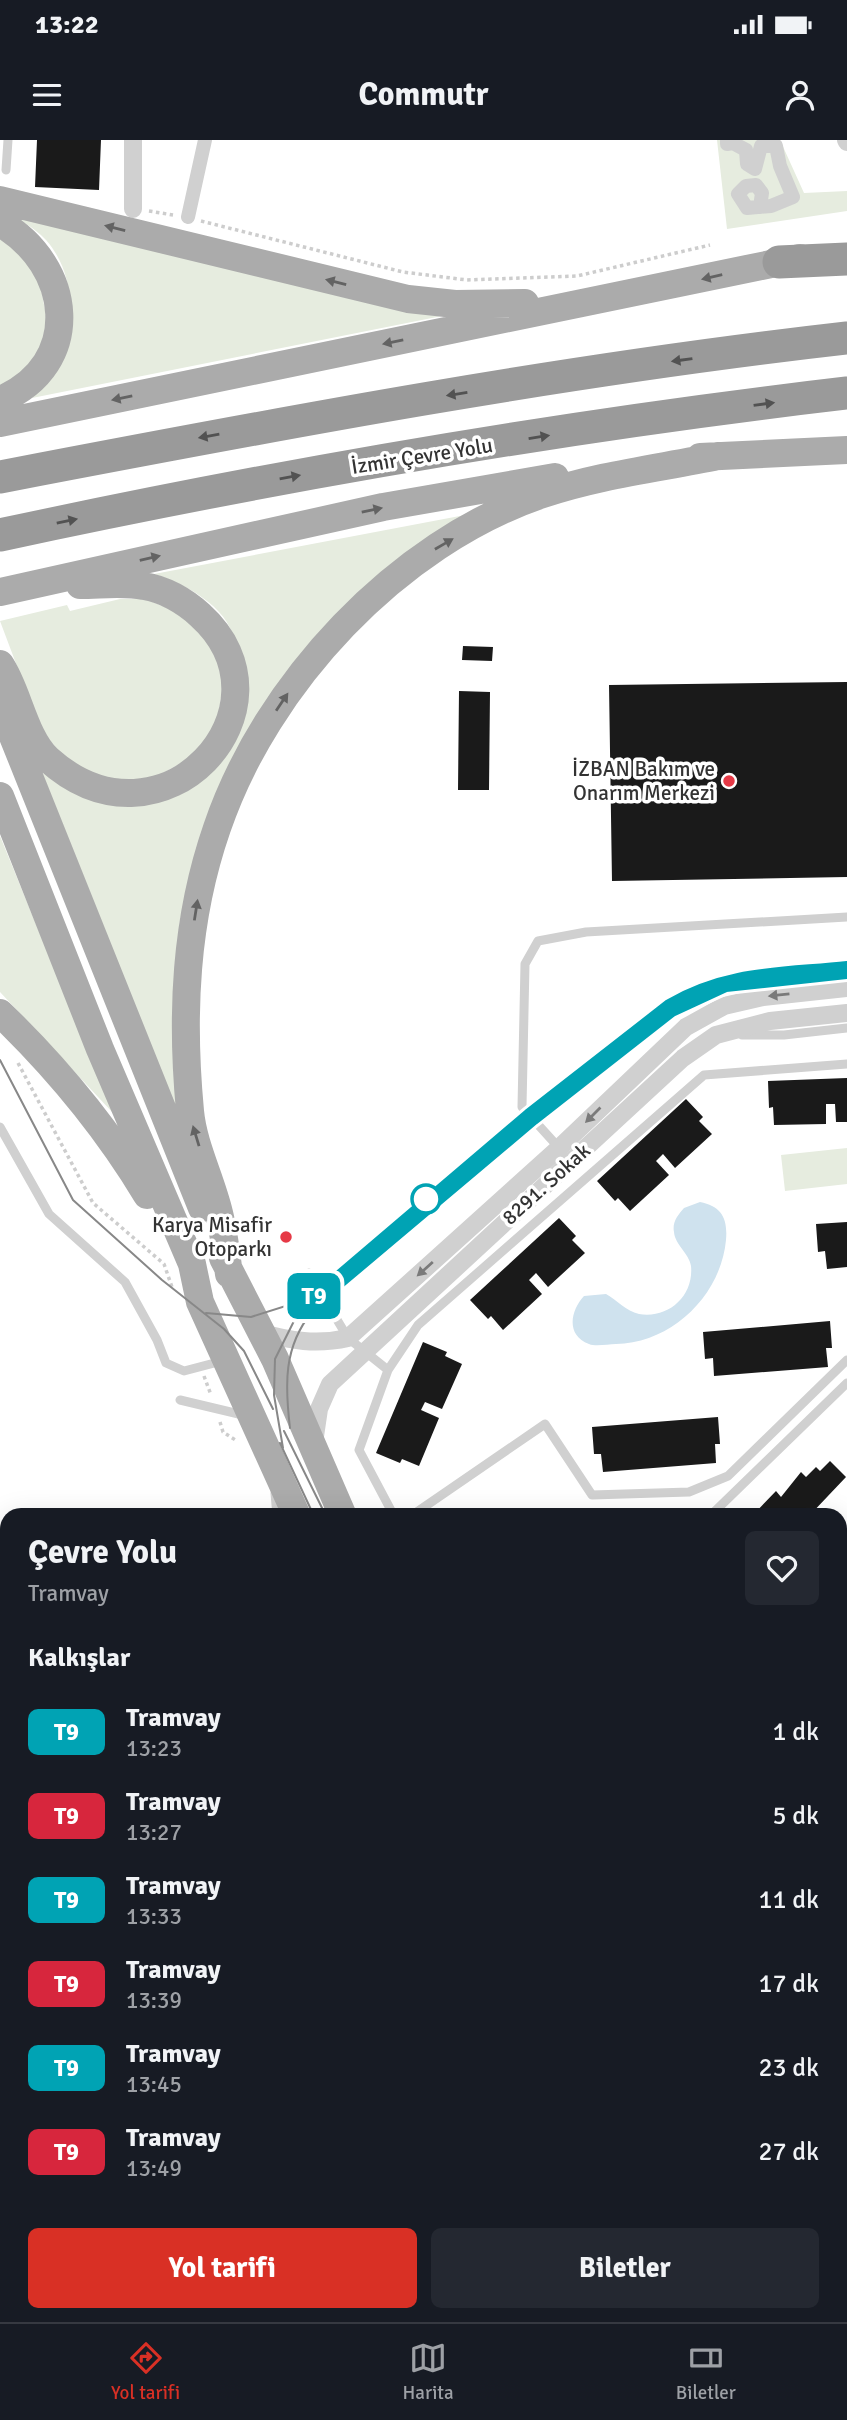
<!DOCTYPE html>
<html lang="tr">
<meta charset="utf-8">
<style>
:root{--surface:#171b24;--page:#242831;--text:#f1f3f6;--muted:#9ea1a6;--line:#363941;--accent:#d93025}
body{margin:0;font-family:Signika,sans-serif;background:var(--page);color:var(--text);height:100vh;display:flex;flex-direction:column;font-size:26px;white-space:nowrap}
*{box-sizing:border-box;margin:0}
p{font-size:23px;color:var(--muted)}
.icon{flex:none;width:38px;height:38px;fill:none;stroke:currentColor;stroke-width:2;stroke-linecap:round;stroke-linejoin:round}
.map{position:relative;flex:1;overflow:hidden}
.side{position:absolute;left:0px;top:1368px;width:847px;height:814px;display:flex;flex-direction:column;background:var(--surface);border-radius:21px 21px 0 0;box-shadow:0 7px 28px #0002}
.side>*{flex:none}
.badge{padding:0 14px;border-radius:10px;font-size:24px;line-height:46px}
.map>.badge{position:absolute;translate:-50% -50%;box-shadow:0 0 0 4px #fff}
h2{padding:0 28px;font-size:26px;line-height:63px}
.round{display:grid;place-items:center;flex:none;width:74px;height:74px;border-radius:10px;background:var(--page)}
.summary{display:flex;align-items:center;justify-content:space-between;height:119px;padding:0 28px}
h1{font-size:33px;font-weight:700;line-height:52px}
.action{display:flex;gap:14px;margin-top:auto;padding:14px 28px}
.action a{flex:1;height:80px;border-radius:10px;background:var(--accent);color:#fff;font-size:28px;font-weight:700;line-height:80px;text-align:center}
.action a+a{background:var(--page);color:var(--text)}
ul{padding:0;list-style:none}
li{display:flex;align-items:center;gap:21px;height:84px;padding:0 28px}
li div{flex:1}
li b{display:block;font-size:26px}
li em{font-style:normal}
li .badge{min-width:77px;font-weight:700;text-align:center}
.status{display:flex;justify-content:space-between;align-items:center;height:49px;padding:0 35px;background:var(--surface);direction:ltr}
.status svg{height:19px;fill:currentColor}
header{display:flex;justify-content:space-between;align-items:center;height:91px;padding:0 28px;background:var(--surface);font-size:32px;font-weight:700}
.tab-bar{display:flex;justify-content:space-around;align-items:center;height:98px;border-top:2px solid var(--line);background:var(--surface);font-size:19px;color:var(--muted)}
.tab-bar a{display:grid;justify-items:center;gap:4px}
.tab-bar .current{color:var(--accent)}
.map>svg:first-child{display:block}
.green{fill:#e6ecdf}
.water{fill:#cfe2ee}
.building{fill:#1a1a1a}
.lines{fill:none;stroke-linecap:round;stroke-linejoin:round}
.path{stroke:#cdcdcd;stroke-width:3.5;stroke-dasharray:3.5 3.5;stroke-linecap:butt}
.service{stroke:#d0d0d0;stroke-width:9}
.pedestrian{stroke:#d0d0d0;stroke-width:14}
.minor{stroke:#d0d0d0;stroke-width:18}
.tertiary{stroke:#d0d0d0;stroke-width:23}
.primary{stroke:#ababab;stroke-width:28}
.motorway{stroke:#9a9a9a;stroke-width:33}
.tram{stroke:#888;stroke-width:2}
.oneway{fill:#636363}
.oneway2{fill:#525252}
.oneway3{fill:#7a7a7a}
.line-casing{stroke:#fff;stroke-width:16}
.line{stroke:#00a3b4;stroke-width:10}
.poi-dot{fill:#e63946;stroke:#fff;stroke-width:2.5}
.stop-dot{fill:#fff;stroke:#00a3b4;stroke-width:3.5}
.labels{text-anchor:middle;stroke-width:7;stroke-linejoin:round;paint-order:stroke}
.street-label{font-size:21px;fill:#333;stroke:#fff}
.poi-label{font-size:21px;fill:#333;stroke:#fff;text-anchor:end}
</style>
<div class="status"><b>13:22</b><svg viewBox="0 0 49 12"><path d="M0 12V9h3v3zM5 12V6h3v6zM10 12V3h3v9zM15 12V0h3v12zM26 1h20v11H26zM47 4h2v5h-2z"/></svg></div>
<header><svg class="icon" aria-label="menu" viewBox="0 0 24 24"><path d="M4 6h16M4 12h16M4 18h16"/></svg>Commutr<svg class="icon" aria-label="person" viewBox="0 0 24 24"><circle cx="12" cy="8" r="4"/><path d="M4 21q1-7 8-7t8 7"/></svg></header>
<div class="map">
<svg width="847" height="2182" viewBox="0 0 847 2182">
<rect width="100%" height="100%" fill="#fff"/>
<path class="green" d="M717 0H780L804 53 847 51V71L727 89Z
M1 69 452 174 32 258C69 215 87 147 46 100 34 87 16 78 1 69Z
M0 95 38 132 47 181 38 217 0 250Z
M465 375 359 453 312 500 286 534 193 727 180 780 174 831 177 970 41 630C114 690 142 659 217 626L232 603C233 572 238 531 234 500 228 466 183 443 154 434Z
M120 459H145L180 473 213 507 224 538 217 584 195 616 153 638 112 642 70 624 41 590 0 481 67 465 70 471Z
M0 696 113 973 0 852Z
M847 1008V1044L785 1051 781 1015Z"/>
<path class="water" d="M700 1062C721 1066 728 1078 726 1100 721 1155 672 1203 616 1204 608 1204 596 1207 589 1204 565 1195 571 1170 584 1156L606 1154C617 1160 626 1171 639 1174 668 1179 694 1156 691 1126 689 1113 675 1105 674 1092 672 1082 678 1075 684 1068Z
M0 1410 7 1415V1585L0 1580Z
M847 1689V1755L840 1761V1694Z
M115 2175H366L350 2182H117Z
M367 2175H488L486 2182H366Z"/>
<path class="building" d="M37 0H101L99 50 35 47Z
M463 506 493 507 492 521 462 520Z
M847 542V737L612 741 609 545Z
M459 551 490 552 489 650H458Z
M847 938V982H836L835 964H826V984L774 985 773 967 769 968 768 941Z
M686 959 703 977 699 981 712 994 675 1028 663 1014 656 1021 669 1035 630 1071 618 1058 615 1061 597 1041Z
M559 1078 576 1096 572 1100 585 1113 548 1147 536 1133 529 1140 542 1154 503 1190 491 1176 488 1179 470 1160Z
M847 1082V1127L827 1129 825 1111 818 1112 816 1084Z
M830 1181 832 1208H826L828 1227 714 1236 713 1218 705 1219 703 1192Z
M423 1202 447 1212 445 1216 462 1224 442 1269 425 1262 421 1270 439 1278 419 1326 402 1319 400 1323 376 1313Z
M718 1277 720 1304H715L716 1323 603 1332 601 1314H594L592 1287Z
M830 1321 846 1337 809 1376H752L776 1351 781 1357 801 1332 806 1337 816 1327 820 1331Z
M840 1441 847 1449V1475L840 1482Z
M847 1824V1910L840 1911V1826Z"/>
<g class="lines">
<path class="path" d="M149 71 173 75
M201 81 403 132 467 140 577 136 710 105
M18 923 93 1063 164 1124 173 1150
M204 1236 211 1255
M220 1282 223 1292 237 1301"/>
<path class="service" d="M6 30 8 0
M742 895H784L847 888
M0 987 49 1074 125 1142 157 1200 166 1223 184 1231 222 1221
M561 1010 522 967 525 824 538 801 586 792 847 777
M309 1133 348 1198 388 1230
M180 1260 243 1275
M275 1353 277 1376
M394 1376 359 1310 388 1230 418 1185 704 935 847 924
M411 1376 545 1284 592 1355 689 1352 728 1336 847 1220
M710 1376 847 1243
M840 1553 847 1562
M840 1617 847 1628
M840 1803 847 1802"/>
<path class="pedestrian" d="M727 0V4L733 3 746 10 747 24 755 29 761 6H776L780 26 793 57 771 66 747 68 738 54 746 46 756 45 762 53 760 67
M188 77 205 0
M508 2182 509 2175"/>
<path class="minor" d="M133 0V69
M846 0 847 2
M260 1192C290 1201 317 1205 348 1198L559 1008 686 887 724 866 763 857 847 848
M314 1303 319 1269 330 1244 683 918 716 895 770 881 847 873
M840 1956 847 1955
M840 1982H847
M840 2006H847"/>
<path class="tertiary" d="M840 1709 847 1708
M840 1771 847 1769
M0 2023 7 2020"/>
<path class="primary" d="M0 60 408 159 455 164 525 163
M0 83C73 125 85 224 0 260
M0 283 800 118
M700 317 847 310
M0 452 383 367 555 337
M0 524C18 550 24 597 48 619 162 722 302 567 200 475 185 461 164 449 144 446 124 442 101 445 80 445
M0 564 202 1068
M0 656 100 909 192 1124 200 1162 297 1376
M0 873C57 928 106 987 147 1055
M223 1118 275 1219 343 1376
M229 1134C226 1113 224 1093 219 1073 211 1039 193 1005 190 971 181 875 185 780 217 688 266 544 397 403 543 354 599 335 660 328 718 316
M840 2164 847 2173
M783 2175 788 2182"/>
<path class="motorway" d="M779 122 847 119
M0 337C281 283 563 230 847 198
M0 395C279 335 563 286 847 253"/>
<path class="tram" d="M0 920 73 1060 162 1140 224 1189 244 1211 273 1269
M206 1173 251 1177 311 1158
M290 1288C285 1246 283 1207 312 1172
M284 1291 326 1376
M280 1303 314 1376
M283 1308 274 1255 275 1219 295 1179 332 1137 528 974 669 864 725 838 847 825
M804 2175 809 2182
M823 2175 828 2182"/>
</g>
<defs><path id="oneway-solid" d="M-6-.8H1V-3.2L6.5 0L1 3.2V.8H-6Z" transform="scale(1.75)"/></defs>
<g class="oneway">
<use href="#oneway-solid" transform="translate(115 88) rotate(-166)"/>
<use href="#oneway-solid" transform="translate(712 137) rotate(167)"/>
<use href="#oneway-solid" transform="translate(336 142) rotate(-166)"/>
<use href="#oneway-solid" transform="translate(393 202) rotate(168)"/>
<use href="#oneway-solid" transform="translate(122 258) rotate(168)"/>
<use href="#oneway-solid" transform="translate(372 370) rotate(-12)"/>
<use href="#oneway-solid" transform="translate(444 404) rotate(-30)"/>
<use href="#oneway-solid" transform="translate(150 418) rotate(-13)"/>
<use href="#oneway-solid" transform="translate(282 562) rotate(-56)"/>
<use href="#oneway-solid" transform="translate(196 770) rotate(-81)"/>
<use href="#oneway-solid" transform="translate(196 996) rotate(-107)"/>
</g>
<g class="oneway2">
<use href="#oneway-solid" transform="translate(682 220) rotate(172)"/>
<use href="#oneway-solid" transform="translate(457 254) rotate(171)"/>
<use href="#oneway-solid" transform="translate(764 264) rotate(-8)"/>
<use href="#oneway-solid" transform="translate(209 296) rotate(170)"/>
<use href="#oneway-solid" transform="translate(539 297) rotate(-9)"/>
<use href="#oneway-solid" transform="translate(290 337) rotate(-10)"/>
<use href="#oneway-solid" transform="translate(67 381) rotate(-12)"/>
</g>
<g class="oneway3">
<use href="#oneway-solid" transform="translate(779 855) rotate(174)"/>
<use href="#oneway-solid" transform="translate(593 975) rotate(135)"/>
<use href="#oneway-solid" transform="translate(425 1129) rotate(138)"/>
</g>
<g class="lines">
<defs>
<path id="line" d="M847 826C781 833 728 830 669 864L528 974 312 1158 337 1146 534 980 672 872 726 847 847 834"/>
</defs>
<use href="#line" class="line-casing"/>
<use href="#line" class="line"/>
</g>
<g class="poi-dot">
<circle cx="729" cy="641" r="7"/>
<circle cx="286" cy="1097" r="7"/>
</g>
<circle class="stop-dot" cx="426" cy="1059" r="14"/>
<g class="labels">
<g class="street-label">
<text transform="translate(422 316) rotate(-9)" y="7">İzmir Çevre Yolu</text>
<text transform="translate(546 1044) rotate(-42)" y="7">8291. Sokak</text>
</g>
<g class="poi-label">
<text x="715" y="636">İZBAN Bakım ve<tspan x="715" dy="24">Onarım Merkezi</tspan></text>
<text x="272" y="1092">Karya Misafir<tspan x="272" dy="24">Otoparkı</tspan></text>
</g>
</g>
</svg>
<b class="badge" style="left:314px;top:1156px;background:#00a3b4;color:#fff">T9</b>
<section class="side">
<div class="summary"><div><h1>Çevre Yolu</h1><p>Tramvay</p></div><a class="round"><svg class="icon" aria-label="heart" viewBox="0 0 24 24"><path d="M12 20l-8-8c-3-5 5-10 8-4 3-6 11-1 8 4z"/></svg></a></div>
<h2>Kalkışlar</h2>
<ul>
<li><span class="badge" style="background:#00a3b4;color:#fff">T9</span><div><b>Tramvay</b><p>13:23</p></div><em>1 dk</em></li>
<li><span class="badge" style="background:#d7263d;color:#fff">T9</span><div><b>Tramvay</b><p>13:27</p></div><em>5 dk</em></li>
<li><span class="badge" style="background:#00a3b4;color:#fff">T9</span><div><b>Tramvay</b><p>13:33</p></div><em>11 dk</em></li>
<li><span class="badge" style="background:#d7263d;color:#fff">T9</span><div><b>Tramvay</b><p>13:39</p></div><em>17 dk</em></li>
<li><span class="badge" style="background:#00a3b4;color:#fff">T9</span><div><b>Tramvay</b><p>13:45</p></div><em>23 dk</em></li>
<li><span class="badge" style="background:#d7263d;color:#fff">T9</span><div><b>Tramvay</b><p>13:49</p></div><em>27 dk</em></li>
</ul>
<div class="action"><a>Yol tarifi</a><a>Biletler</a></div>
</section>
</div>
<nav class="tab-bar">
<a class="current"><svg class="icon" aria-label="directions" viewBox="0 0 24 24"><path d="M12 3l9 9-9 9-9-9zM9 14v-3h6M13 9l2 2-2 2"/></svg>Yol tarifi</a>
<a><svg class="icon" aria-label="map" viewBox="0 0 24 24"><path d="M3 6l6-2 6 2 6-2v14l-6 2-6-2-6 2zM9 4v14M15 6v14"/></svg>Harita</a>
<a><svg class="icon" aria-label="tickets" viewBox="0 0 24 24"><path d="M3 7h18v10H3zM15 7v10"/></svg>Biletler</a>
</nav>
